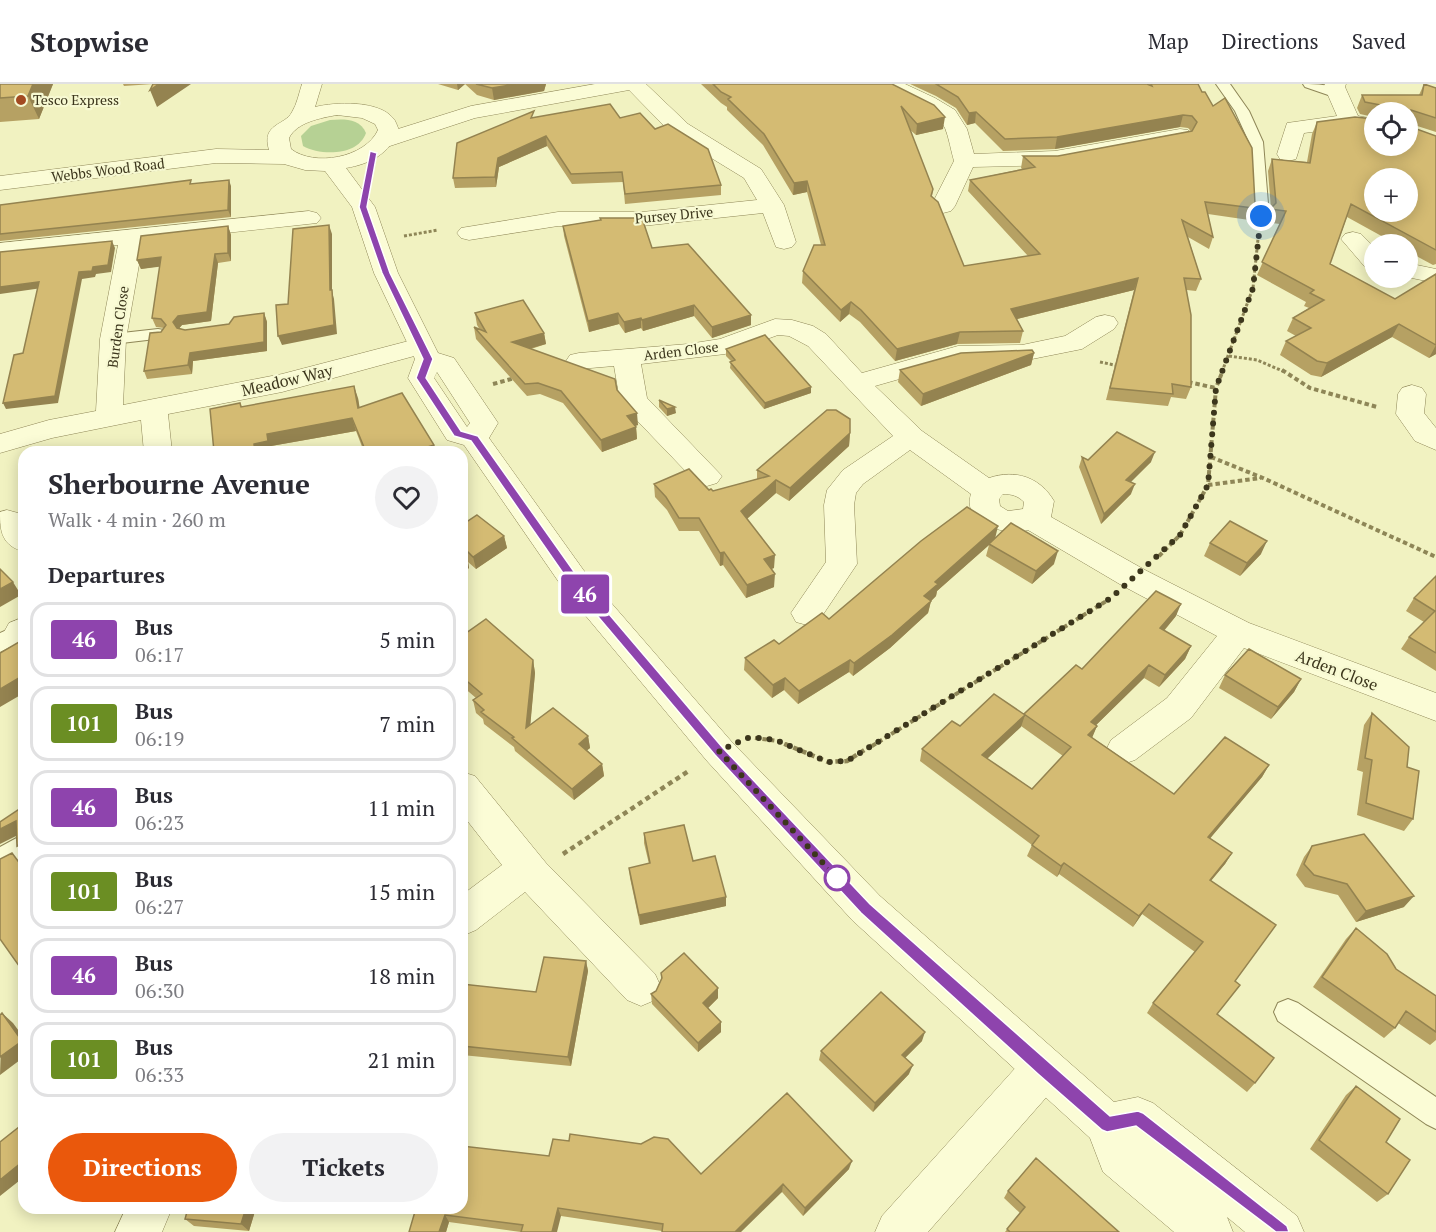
<!DOCTYPE html>
<meta charset="utf-8">
<style>
:root{--surface:#fff;--page:#f2f2f3;--text:#2b2b33;--muted:#7c7c81;--line:#e1e1e2;--accent:#ea580c}
body{margin:0;font-family:"PT Serif",serif;background:var(--page);color:var(--text);height:100vh;display:flex;flex-direction:column;font-size:22px;white-space:nowrap}
*{box-sizing:border-box;margin:0}
p{font-size:20px;color:var(--muted)}
.icon{flex:none;width:33px;height:33px;fill:none;stroke:currentColor;stroke-width:2;stroke-linecap:round;stroke-linejoin:round}
.map{position:relative;flex:1;overflow:hidden}
.panel{position:absolute;left:18px;top:362px;width:450px;height:768px;display:flex;flex-direction:column;background:var(--surface);border-radius:18px;box-shadow:0 3px 15px #0003}
.panel>*{flex:none}
.badge{padding:0 12px;border-radius:4px;font-size:21px;line-height:39px}
.fabs{position:absolute;left:1364px;top:18px;display:grid;gap:12px}
.fabs a{display:grid;place-items:center;width:54px;height:54px;border-radius:50%;background:var(--surface);box-shadow:0 3px 15px #0003;font-size:30px}
.you{position:absolute;width:30px;height:30px;margin:-15px;border:4px solid #fff;border-radius:50%;background:#1a73e8;box-shadow:0 0 0 9px #1a73e833}
.map>.badge{position:absolute;translate:-50% -50%;box-shadow:0 0 0 3px #fff}
h2{padding:0 30px;font-size:22px;line-height:54px}
.round{display:grid;place-items:center;flex:none;width:63px;height:63px;border-radius:32px;background:var(--page)}
.summary{display:flex;align-items:center;justify-content:space-between;height:102px;padding:0 30px}
h1{font-size:28px;font-weight:800;line-height:45px}
.cta{display:flex;gap:12px;margin-top:auto;padding:12px 30px}
.cta a{flex:1;height:69px;border-radius:36px;background:var(--accent);color:#fff;font-size:24px;font-weight:800;line-height:69px;text-align:center}
.cta a+a{background:var(--page);color:var(--text)}
ul{padding:0;list-style:none}
li{display:flex;align-items:center;gap:18px;height:75px;margin:0 12px 9px;padding:0 18px;border:3px solid var(--line);border-radius:18px}
li div{flex:1}
li b{display:block;font-size:22px}
li em{font-style:normal}
li .badge{min-width:66px;font-weight:700;text-align:center}
header{display:flex;align-items:center;gap:36px;box-sizing:border-box;height:84px;padding:0 30px;background:var(--surface);border-bottom:2px solid var(--line)}
header strong{font-size:28px}
nav{display:flex;gap:33px;margin-inline-start:auto;font-size:21px}
.map>svg:first-child{display:block}
.green{fill:#b6d194}
.lines{fill:none;stroke-linecap:round;stroke-linejoin:round}
.service-casing{stroke:#8e8657;stroke-width:2}
.minor-casing{stroke:#8e8657;stroke-width:1}
.tertiary-casing{stroke:#8e8657;stroke-width:1}
.path-far2{stroke:#8e8657;stroke-width:3;stroke-dasharray:3 2;stroke-linecap:butt}
.path-far1{stroke:#8e8657;stroke-width:4;stroke-dasharray:4.5 3;stroke-linecap:butt}
.path{stroke:#8e8657;stroke-width:4.5;stroke-dasharray:5 4;stroke-linecap:butt}
.service{fill:#fbfcd6;fill-rule:evenodd}
.minor{fill:#fbfcd6;fill-rule:evenodd}
.tertiary{fill:#fbfcd6;fill-rule:evenodd}
.wall{fill:#b6a163;fill-rule:evenodd}
.shaded-wall{fill:#948350}
.building{fill:#d4bb73;stroke:#948350;stroke-width:1.5;fill-rule:evenodd}
.line{fill:#8e44ad;stroke:#fff;stroke-width:1.5}
.walk{stroke:#3c361c;stroke-width:6;stroke-dasharray:0 10.8}
.poi-dot{fill:#a34a21;stroke:#f7f9d2;stroke-width:2}
.stop-dot{fill:#fff;stroke:#8e44ad;stroke-width:3}
.labels{text-anchor:middle;stroke-width:4.5;stroke-linejoin:round;paint-order:stroke}
.far-poi-label{font-size:14px;fill:#3c361c;stroke:#f7f9d2;text-anchor:start}
.far-street-label{font-size:14px;fill:#3c361c;stroke:#f7f9d2}
.street-label{font-size:16px;fill:#3c361c;stroke:#f7f9d2}
</style>
<header>
<strong>Stopwise</strong>
<nav><a>Map</a><a>Directions</a><a>Saved</a></nav>
</header>
<div class="map">
<svg width="1436" height="1148" viewBox="0 0 1436 1148">
<rect width="100%" height="100%" fill="#f1f2c1"/>
<path class="green" d="M330 36C343 35 360 34 366 49 358 72 321 72 303 62L301 52 311 42Z"/>
<g class="lines">
<defs>
<path id="service" d="M1216 0H1230L1249 27 1263 58 1269 132 1267 135 1261 137 1253 132 1249 58 1235 27Z
M1303 0C1317 0 1333 0 1344 10L1337 14 1305 3Z
M158 245 164 246 167 250 164 254 113 260 107 259 104 255 107 251 113 250Z
M20 540 24 541V556L0 568V549Z
M24 750V775L0 788V763Z
M1288 915 1298 919 1436 1013V1045L1426 1040 1278 937 1274 928 1278 919Z"/>
<path id="minor" d="M595 0H646L688 40 761 85 784 121 796 158 792 163 784 165 776 163 763 129 642 142H558L469 156 461 154 457 149 461 144 558 128H642L757 116 744 94 672 50 629 6 475 34 387 63 379 61 376 56 379 51 471 22Z
M878 0H905L935 14 955 26 967 45 974 70 1055 67 1180 45 1188 46 1191 51 1188 56 1180 57 1055 81 973 83 955 122 951 127 943 129 935 127 931 122 954 77C951 67 949 54 945 44 935 23 901 14 881 4Z
M1325 0H1346L1345 3 1358 32 1374 35V47L1350 43 1304 49 1296 75 1288 77 1280 75 1277 70 1287 39 1337 32 1324 2Z
M309 127 317 129 321 134 317 139 143 158 126 255 123 321 282 290 420 254 429 256 433 262 429 268 282 308 168 330 172 368H144L141 336 52 354 0 369V350L49 336 96 327 100 255 118 161 0 173V159Z
M1353 148 1361 150 1374 163V185L1365 183 1341 155 1345 150Z
M1407 179 1436 185V199L1407 193Z
M1105 231 1114 233 1118 239 1114 245 1082 265 1022 277 959 278 875 302 922 347 989 394C1015 385 1040 393 1054 417L1051 433 1145 486 1249 539 1436 609V637L1244 564 1191 634 1135 676 1123 680 1111 676 1106 666 1111 656 1167 614 1217 552 1123 502 1028 446C1006 453 961 439 971 410L910 366 863 400 856 409 854 421 857 480 818 538 807 541 796 538 791 529 826 478 824 421 827 406 843 386 893 352 808 262 789 252 778 251 725 270 641 280 647 314 722 392 717 399 707 402 697 399 624 323 620 317 614 282 579 285 570 283 566 277 570 271 579 269 688 260 720 255 775 235 792 236 813 242 826 250 862 289 958 262 1022 261 1065 252 1096 233ZM1003 410C1012 410 1018 412 1024 418L1023 425 1008 427 1000 422 999 415Z
M1412 301 1422 304 1426 310 1424 329 1436 344V366L1415 357 1396 330 1398 310 1402 304Z
M7 426 18 429 24 437V468C2 461 0 449 0 428Z
M24 533V559L20 560 9 557 4 548 9 539Z
M462 688 475 692 546 779 655 890 661 903 655 916 641 922 627 916 525 808 476 846 462 852V811L502 781 462 730Z
M1043 964 1058 970 1064 985 1058 1000 928 1148H875L882 1132 1028 970Z
M126 1124H172L162 1148H115Z"/>
<path id="tertiary" d="M302 0H322L315 23C335 18 378 16 393 34 396 37 397 42 399 46 389 70 370 80 346 84L375 123 398 189 438 269 454 274 494 333 498 339 489 354 587 491 731 657 880 812 1114 1018 1138 1013 1153 1019 1297 1132 1304 1148H1245L1227 1133 1233 1148H1174L1103 1088 1090 1054 852 836 707 677 565 507 464 361 447 356 408 294 415 275 374 189 352 123 325 87 305 86 284 80 216 79 0 106V92L216 65 269 66C261 39 285 42 292 28 297 20 299 9 302 0ZM337 31 362 34 375 40 378 46C365 74 314 83 291 65L289 54C297 38 321 34 337 31ZM437 288 470 339 467 343 434 294Z"/>
</defs>
<use href="#service" class="service-casing"/>
<use href="#minor" class="minor-casing"/>
<use href="#tertiary" class="tertiary-casing"/>
<path class="path-far2" d="M404 152 438 146
M1229 272 1257 276 1285 288
M1100 278 1119 282
M1222 288 1253 204 1258 155"/>
<path class="path-far1" d="M1282 286 1310 304 1377 323
M1188 298 1216 304
M493 300 515 294
M1211 373 1263 394 1436 473
M1208 401 1261 394
M1159 472 1180 451 1208 401 1216 304 1223 286
M755 654 778 657 789 662
M872 662 1108 516"/>
<path class="path" d="M785 660 828 678 847 677 874 660
M563 770 690 686"/>
<use href="#service" class="service"/>
<use href="#minor" class="minor"/>
<use href="#tertiary" class="tertiary"/>
</g>
<path class="wall" d="M0 0H53L39 35 0 38Z
M123 0H153L124 2Z
M438 0H546L544 7 494 16 477 11 465 0 458 6Z
M701 0H892L943 45 916 51 909 45 933 105 932 112 964 182 1028 172 968 107 970 96 1022 85 1021 84 1023 72H1058L1191 47 1188 44 1180 43 1055 65 1003 67 975 39 967 41 956 24 936 12 910 0H1198L1255 120 1261 125 1256 137 1208 130 1213 153 1209 165 1188 153 1201 195 1196 207 1187 206 1191 303 1186 315 1171 313 1168 322 1106 316 1134 206 1017 235 1023 247 1020 259 957 260 895 277 860 238 849 230 840 238 802 199 803 187 821 161 807 108 793 111 763 61 727 26V23L721 19Z
M1424 0 1436 4V48L1411 40V43L1436 52V180L1433 181 1407 167V160H1396L1347 133 1330 180 1395 215 1436 190V270L1429 274 1392 253 1321 293 1311 291 1280 271 1286 257 1296 252 1287 247 1293 234 1309 224 1304 222 1306 218 1257 191 1280 140 1265 138 1271 125 1268 87 1272 75 1307 78 1312 50 1317 38 1374 62 1407 28H1374V33L1360 30 1357 24 1362 11H1419Z
M535 34H620L655 45 721 101V111L625 120 623 98 572 100 547 62 499 83 496 103 455 104 453 94Z
M192 100 231 102V133L0 157V121Z
M600 134 652 164 751 231V241L712 254 694 232 643 247 641 244 625 249 619 240 589 248 564 152 563 142 600 136Z
M228 142 231 151V177L218 179 211 237 182 241 179 244 185 246 229 240 264 229 267 238V267L193 277 192 290 147 295 144 287 161 248 164 244 156 243 152 234 160 182 141 185 137 176Z
M475 229 544 249 546 260 531 265 617 306 638 341 635 342 636 343 637 355 602 368 563 319 540 310 527 312 476 255 474 243 480 246 477 241Z
M726 265 811 309 764 325 730 284 731 277 726 272Z
M1034 269 1031 281 921 322 898 298 900 286Z
M358 314 359 323 435 368H364L356 347 271 362 272 368H214L240 319 242 323Z
M659 316 676 329 667 332 659 323Z
M850 349 849 362 789 417 776 409 747 435 774 484 771 485 774 503 746 514 723 481 720 482 699 447H679L667 426 655 413 654 400 713 407 757 395V386Z
M1082 373 1088 376 1151 378 1130 398 1131 410 1101 440 1079 383Z
M462 441 504 452 507 464 476 485 468 478 469 484 462 489Z
M996 453 1054 480 1032 500 986 472 989 461 937 507 936 512 931 517 928 529 890 564 853 592 849 588 798 620 784 606 772 614 744 586 745 574 779 560Z
M1210 459 1261 470 1240 492 1204 472Z
M1436 492V587L1401 565 1409 553 1424 538 1406 527 1414 514Z
M1176 532 1164 547 1191 562 1185 575 1159 603 1144 594 1096 641 1097 642 1092 653 1174 710 1269 681 1262 693 1210 754 1232 769 1225 780 1211 797 1235 897 1217 930 1255 999 1247 1008 1147 929 1153 919 1195 868 1142 830 1133 843 1059 790 1057 793 1027 772 1032 761 920 677 922 665 960 642 1024 631 1082 585ZM1021 642 1063 672 1032 705 987 675Z
M462 552 533 576 535 589 530 641 588 652 590 664 587 666 602 680 604 692 574 716 515 667 514 663 484 640 483 635 476 629 473 616 476 614 462 602Z
M1225 591 1301 595 1294 608 1271 635 1219 604Z
M1372 629 1407 683 1413 735 1404 747 1357 731 1363 688 1357 686 1364 641Z
M644 749 693 777 726 813V822L640 841 630 794 629 784 649 780 644 759Z
M1312 762 1404 823 1356 838 1338 811 1305 803 1296 791 1304 773Z
M1356 844 1396 885 1436 912V956L1430 961 1398 939 1395 944 1384 954 1313 903 1346 855Z
M586 877 588 887 571 982 462 971V900L536 908Z
M661 889 718 914 708 924 721 938V948L698 968 652 920 651 910 656 907 661 895Z
M922 957 905 974 909 990 873 1028 819 976 821 967Z
M1356 1002 1386 1058 1388 1110 1377 1118 1310 1065 1346 1011Z
M849 1085 803 1132 782 1108 662 1147 561 1132 521 1148 449 1138 446 1148H409L416 1124 701 1090Z
M1008 1107 1119 1148H1005L1020 1129 1004 1114Z
M256 1124 249 1147 194 1142 185 1135Z"/>
<path class="shaded-wall" d="M33 0H53L39 35 28 12Z
M159 0H191L157 23 150 6Z
M457 0H465L458 6Z
M517 0H546L544 7 494 16 492 4Z
M976 28 975 39 967 41 969 29Z
M1183 31 1180 43 1055 65 1057 53Z
M945 33 943 45 916 51 917 40Z
M546 52 547 62 499 83 496 103 495 93 498 74Z
M229 96 231 102V133L228 126Z
M807 97V108L793 111 794 99Z
M329 141 332 150V208L334 215 337 250 282 261 278 252 330 206Z
M228 142 231 151V177L228 169Z
M112 157 115 164 111 188 96 190 95 193 82 195 58 319 6 325 3 319 79 188 93 183Z
M215 170 218 179 211 237 182 241 177 247 173 238Z
M161 173 165 182 141 185 137 176Z
M1138 194 1134 206 1009 237 1011 225Z
M39 198 42 204 0 210V203Z
M851 218 849 230 840 238 841 226Z
M694 221V232L643 247 642 236Z
M264 229 267 238V267L193 277 192 290 188 281 190 269Z
M618 229 619 240 589 248 588 237Z
M751 231V241L712 254V243Z
M641 234V244L625 249 624 238Z
M1399 240 1392 253 1321 293 1327 279Z
M960 248 957 260 895 277 897 265Z
M544 249 546 260 514 269 512 258Z
M1436 261V270L1429 274Z
M1034 269 1031 281 921 322 923 310Z
M354 302 358 314 362 337 358 324Z
M811 303V309L764 325 765 319Z
M675 323 676 329 667 332V325Z
M637 329 638 341 628 344 627 332Z
M352 334 356 347 271 362 272 368H255L254 360 267 350Z
M636 343 637 355 602 368 601 356Z
M850 349 849 362 789 417 790 404Z
M434 361 435 368H422L421 365Z
M1155 368 1151 378 1123 406 1126 396Z
M776 396V409L741 440V427Z
M1135 400 1131 410 1101 440 1104 430Z
M998 442 995 455 989 460V461L937 507 936 512 931 517 928 529 890 564 853 592 854 579 924 512 935 498Z
M504 452 507 464 476 485 473 473Z
M1267 457 1261 470 1240 492 1247 479Z
M1058 467 1054 480 1032 500 1036 487Z
M724 468 723 481 720 482V469Z
M467 471 469 484 462 489V474Z
M775 471 774 484 763 488 764 475Z
M775 490 774 503 746 514 747 501Z
M13 498 21 511 0 523V505Z
M1181 520 1176 532 1155 557 1160 544Z
M1191 562 1185 575 1159 603 1165 591Z
M533 576 535 589 529 656 526 644Z
M850 576 849 588 798 620 799 607Z
M1149 581 1144 594 1087 650 1091 638Z
M24 591V609L0 623V605Z
M785 594 784 606 772 614 773 601Z
M1301 595 1294 608 1271 635 1278 623Z
M1025 631 1021 643 978 683 982 671Z
M1097 642 1092 654 1088 651Z
M588 652 590 664 580 672 579 660Z
M602 680 604 692 574 716 572 705Z
M1269 681 1262 693 1202 764 1208 753Z
M16 737 24 748 0 760V745Z
M24 757V769L17 762Z
M462 757 466 766 462 769Z
M1232 769 1225 780 1203 806 1210 796Z
M1064 779 1059 790 1057 793 1061 782Z
M1414 812 1404 823 1356 838 1366 827Z
M726 813V822L640 841 639 831Z
M1149 820 1142 830 1133 843 1139 832Z
M586 877 588 887 571 982 568 973Z
M718 904V914L703 929V919Z
M2 929 13 939 24 954V973L0 991Z
M721 938V948L698 968V959Z
M925 948 922 957 899 980 902 971Z
M913 981 909 990 873 1028 875 1019Z
M852 1077 849 1085 803 1132 805 1124Z
M22 1078 24 1079V1093L0 1112V1096Z
M783 1100 782 1108 741 1148H735Z
M246 1124H256L249 1147 241 1140Z
M558 1124 561 1132 557 1148H552Z
M445 1131 449 1138 446 1148H439Z"/>
<path class="building" d="M0 0H33L28 12 0 14Z
M153 0H159L150 6Z
M476 0H517L492 4Z
M713 0H892L934 21 945 33 917 40 901 22 933 105 931 112 938 118 964 182 1040 170 970 96 1035 83 1023 72H1058L1192 47 1197 38 1192 32 1183 31 1057 53 1005 55 976 28 969 29 958 13 936 0H1147L1152 2 1151 0H1198L1202 8H1205L1213 22 1225 14 1252 64 1255 120 1261 125 1205 118 1213 153 1182 136 1201 195 1184 194 1191 231V303L1172 300 1173 310 1110 304 1138 194 1011 225 1023 247 960 248 897 265 861 226 851 218 841 226 803 187 814 161H825L807 97 794 99 764 50 728 15 731 13 721 8Z
M1424 0 1436 4V34L1411 26V43L1436 52V166L1351 120 1330 180 1395 215 1436 190V261L1399 240 1327 279 1317 277 1286 257 1311 244 1293 234 1324 216 1310 209 1314 206 1262 178 1286 127 1270 125 1276 119 1272 75 1310 79 1317 38 1355 33 1374 35V62H1407V28H1381V21L1365 18 1362 11H1422ZM1374 94H1407V128H1374Z
M610 20 620 34 640 29 655 45 668 40 708 65 721 101 625 110 622 88 571 90 546 52 498 74 495 93 453 94 457 59 534 27 531 34Z
M191 96 190 100 229 96 228 126 0 150V121Z
M600 134H642L652 164 688 160 751 231 712 243 694 221 642 236 641 234 624 238 618 229 588 237 563 142 601 136Z
M329 141 330 206H332L334 241 278 252 276 221 288 220 293 145Z
M228 142V169L215 170 207 228 178 232 173 238 177 244 185 246 229 240 234 233 264 229V258L190 269 188 281 144 287 150 249 161 248 166 241 161 235 152 234 161 173 137 176 141 152Z
M112 157 108 181 93 183 92 187 79 188 55 312 3 319 14 271 23 269 39 198 0 203V168Z
M523 216 544 249 512 258 615 295 617 306 637 329 627 332 636 343 601 356 561 307 538 299 525 300 474 243 486 248 475 229Z
M765 251 811 303 765 319 730 278 735 276 726 265Z
M1032 266 1034 269 923 310 900 286 961 269Z
M354 302 358 324 402 309 434 361 421 365 422 368H366L352 334 267 350 268 357 254 360 255 368H214L210 325 240 319 241 323Z
M659 316 675 323 667 325Z
M827 326H836L850 335V349L790 404 776 396 741 427 775 471 764 475 775 490 747 501 724 468 720 469 699 434H679L666 413 654 400 689 385 709 406 711 405 713 407 769 392 757 386Z
M1117 348 1155 368 1126 396 1135 400 1104 430 1082 373 1088 376Z
M967 423 998 442 935 498 938 500 924 512 931 517 892 551 854 579 850 576 799 607 785 594 773 601 745 574 774 556 779 560 822 529 829 535 921 457Z
M477 431 504 452 473 473 463 463 467 471 462 474V441Z
M1230 437 1267 457 1247 479 1210 459Z
M1011 439 1058 467 1036 487 989 460Z
M0 485 13 498 0 505Z
M1436 492V569L1409 553 1435 527 1414 514Z
M1156 507 1181 520 1160 544 1191 562 1165 591 1149 581 1091 638 1097 642 1088 651 1174 710 1225 653 1269 681 1208 753 1232 769 1210 796 1276 841 1235 897 1240 901 1217 930 1274 974 1255 999 1153 919 1203 858 1149 820 1139 832 1064 779 1061 782 1032 761 1039 752 922 665 952 637 960 642 994 610 1025 631 982 671 1032 705 1071 663 1024 630 1076 581 1082 585Z
M486 535 533 576 526 644 553 624 588 652 579 660 602 680 572 705 512 654 514 653 481 628 484 626 473 616 482 610 462 593V552Z
M24 555V591L0 605V569Z
M1249 565 1301 595 1278 623 1225 591Z
M1372 629 1409 663 1407 683 1419 687 1413 735 1366 719 1372 676 1365 674Z
M24 722V757L17 762 16 737 0 745V738Z
M684 741 693 777 715 772 726 813 639 831 629 784 650 779 644 749Z
M1364 750 1414 812 1366 827 1347 800 1314 791 1304 780 1312 762Z
M12 769 24 785V889L0 855V775Z
M1356 844 1387 870 1396 885 1436 912V948L1406 927 1395 944 1322 893Z
M684 869 718 904 703 919 721 938 698 959 651 910 656 907 662 894 661 889Z
M544 873 586 877 568 973 462 962V900L536 908Z
M881 908 925 948 902 971 913 981 875 1019 821 967Z
M2 929 22 957 0 973V931Z
M1356 1002 1400 1035 1386 1058 1410 1076 1388 1110 1319 1056Z
M787 1009 852 1077 805 1124 783 1100 735 1148H662L663 1140 558 1124 552 1148H521L523 1141 445 1131 439 1148H409L416 1124H462V1062L549 1072 553 1055 569 1057 570 1050 641 1060 654 1053 668 1055 701 1090Z
M24 1039V1081L22 1078 0 1096V1058Z
M1036 1074 1119 1148H1010L1007 1145 1025 1123 1008 1107Z
M188 1124H246L241 1140 185 1135Z"/>
<path class="line" d="M370 67 377 69 367 123 390 189 433 275 426 294 461 347 478 352 580 496 723 664 870 820 1110 1032 1138 1027 1143 1029 1287 1142 1289 1148H1276L1136 1042 1107 1048 1102 1046 1038 990 861 829 715 671 572 502 471 357 454 352 416 294 423 275 382 189 359 123Z"/>
<g class="lines">
<path class="walk" d="M837 794 719 667 747 654H763L778 657 828 678 847 677 1111 514 1180 451 1208 401 1216 304 1253 204 1261 132"/>
</g>
<circle class="poi-dot" cx="21" cy="16" r="6"/>
<circle class="stop-dot" cx="837" cy="794" r="12"/>
<g class="labels">
<g class="far-poi-label">
<text x="33" y="21">Tesco Express</text>
</g>
<g class="far-street-label">
<text transform="translate(108 86) rotate(-7)" y="5">Webbs Wood Road</text>
<text transform="translate(674 131) rotate(-5)" y="5">Pursey Drive</text>
<text transform="translate(118 243) rotate(-82)" y="5">Burden Close</text>
<text transform="translate(681 267) rotate(-7)" y="5">Arden Close</text>
</g>
<g class="street-label">
<text transform="translate(287 296) rotate(-13)" y="6">Meadow Way</text>
<text transform="translate(1337 586) rotate(21)" y="6">Arden Close</text>
</g>
</g>
</svg>
<div class="fabs">
<a><svg class="icon" aria-label="locate" viewBox="0 0 24 24"><circle cx="12" cy="12" r="6"/><path d="M12 2v4M12 18v4M2 12h4M18 12h4"/></svg></a>
<a>+</a>
<a>−</a>
</div>
<div class="you" style="left:1261px;top:132px"></div>
<b class="badge" style="left:585px;top:510px;background:#8e44ad;color:#fff">46</b>
<section class="panel">
<div class="summary"><div><h1>Sherbourne Avenue</h1><p>Walk · 4 min · 260 m</p></div><a class="round"><svg class="icon" aria-label="heart" viewBox="0 0 24 24"><path d="M12 20l-8-8c-3-5 5-10 8-4 3-6 11-1 8 4z"/></svg></a></div>
<h2>Departures</h2>
<ul>
<li><span class="badge" style="background:#8e44ad;color:#fff">46</span><div><b>Bus</b><p>06:17</p></div><em>5 min</em></li>
<li><span class="badge" style="background:#6b8e23;color:#fff">101</span><div><b>Bus</b><p>06:19</p></div><em>7 min</em></li>
<li><span class="badge" style="background:#8e44ad;color:#fff">46</span><div><b>Bus</b><p>06:23</p></div><em>11 min</em></li>
<li><span class="badge" style="background:#6b8e23;color:#fff">101</span><div><b>Bus</b><p>06:27</p></div><em>15 min</em></li>
<li><span class="badge" style="background:#8e44ad;color:#fff">46</span><div><b>Bus</b><p>06:30</p></div><em>18 min</em></li>
<li><span class="badge" style="background:#6b8e23;color:#fff">101</span><div><b>Bus</b><p>06:33</p></div><em>21 min</em></li>
</ul>
<div class="cta"><a>Directions</a><a>Tickets</a></div>
</section>
</div>
